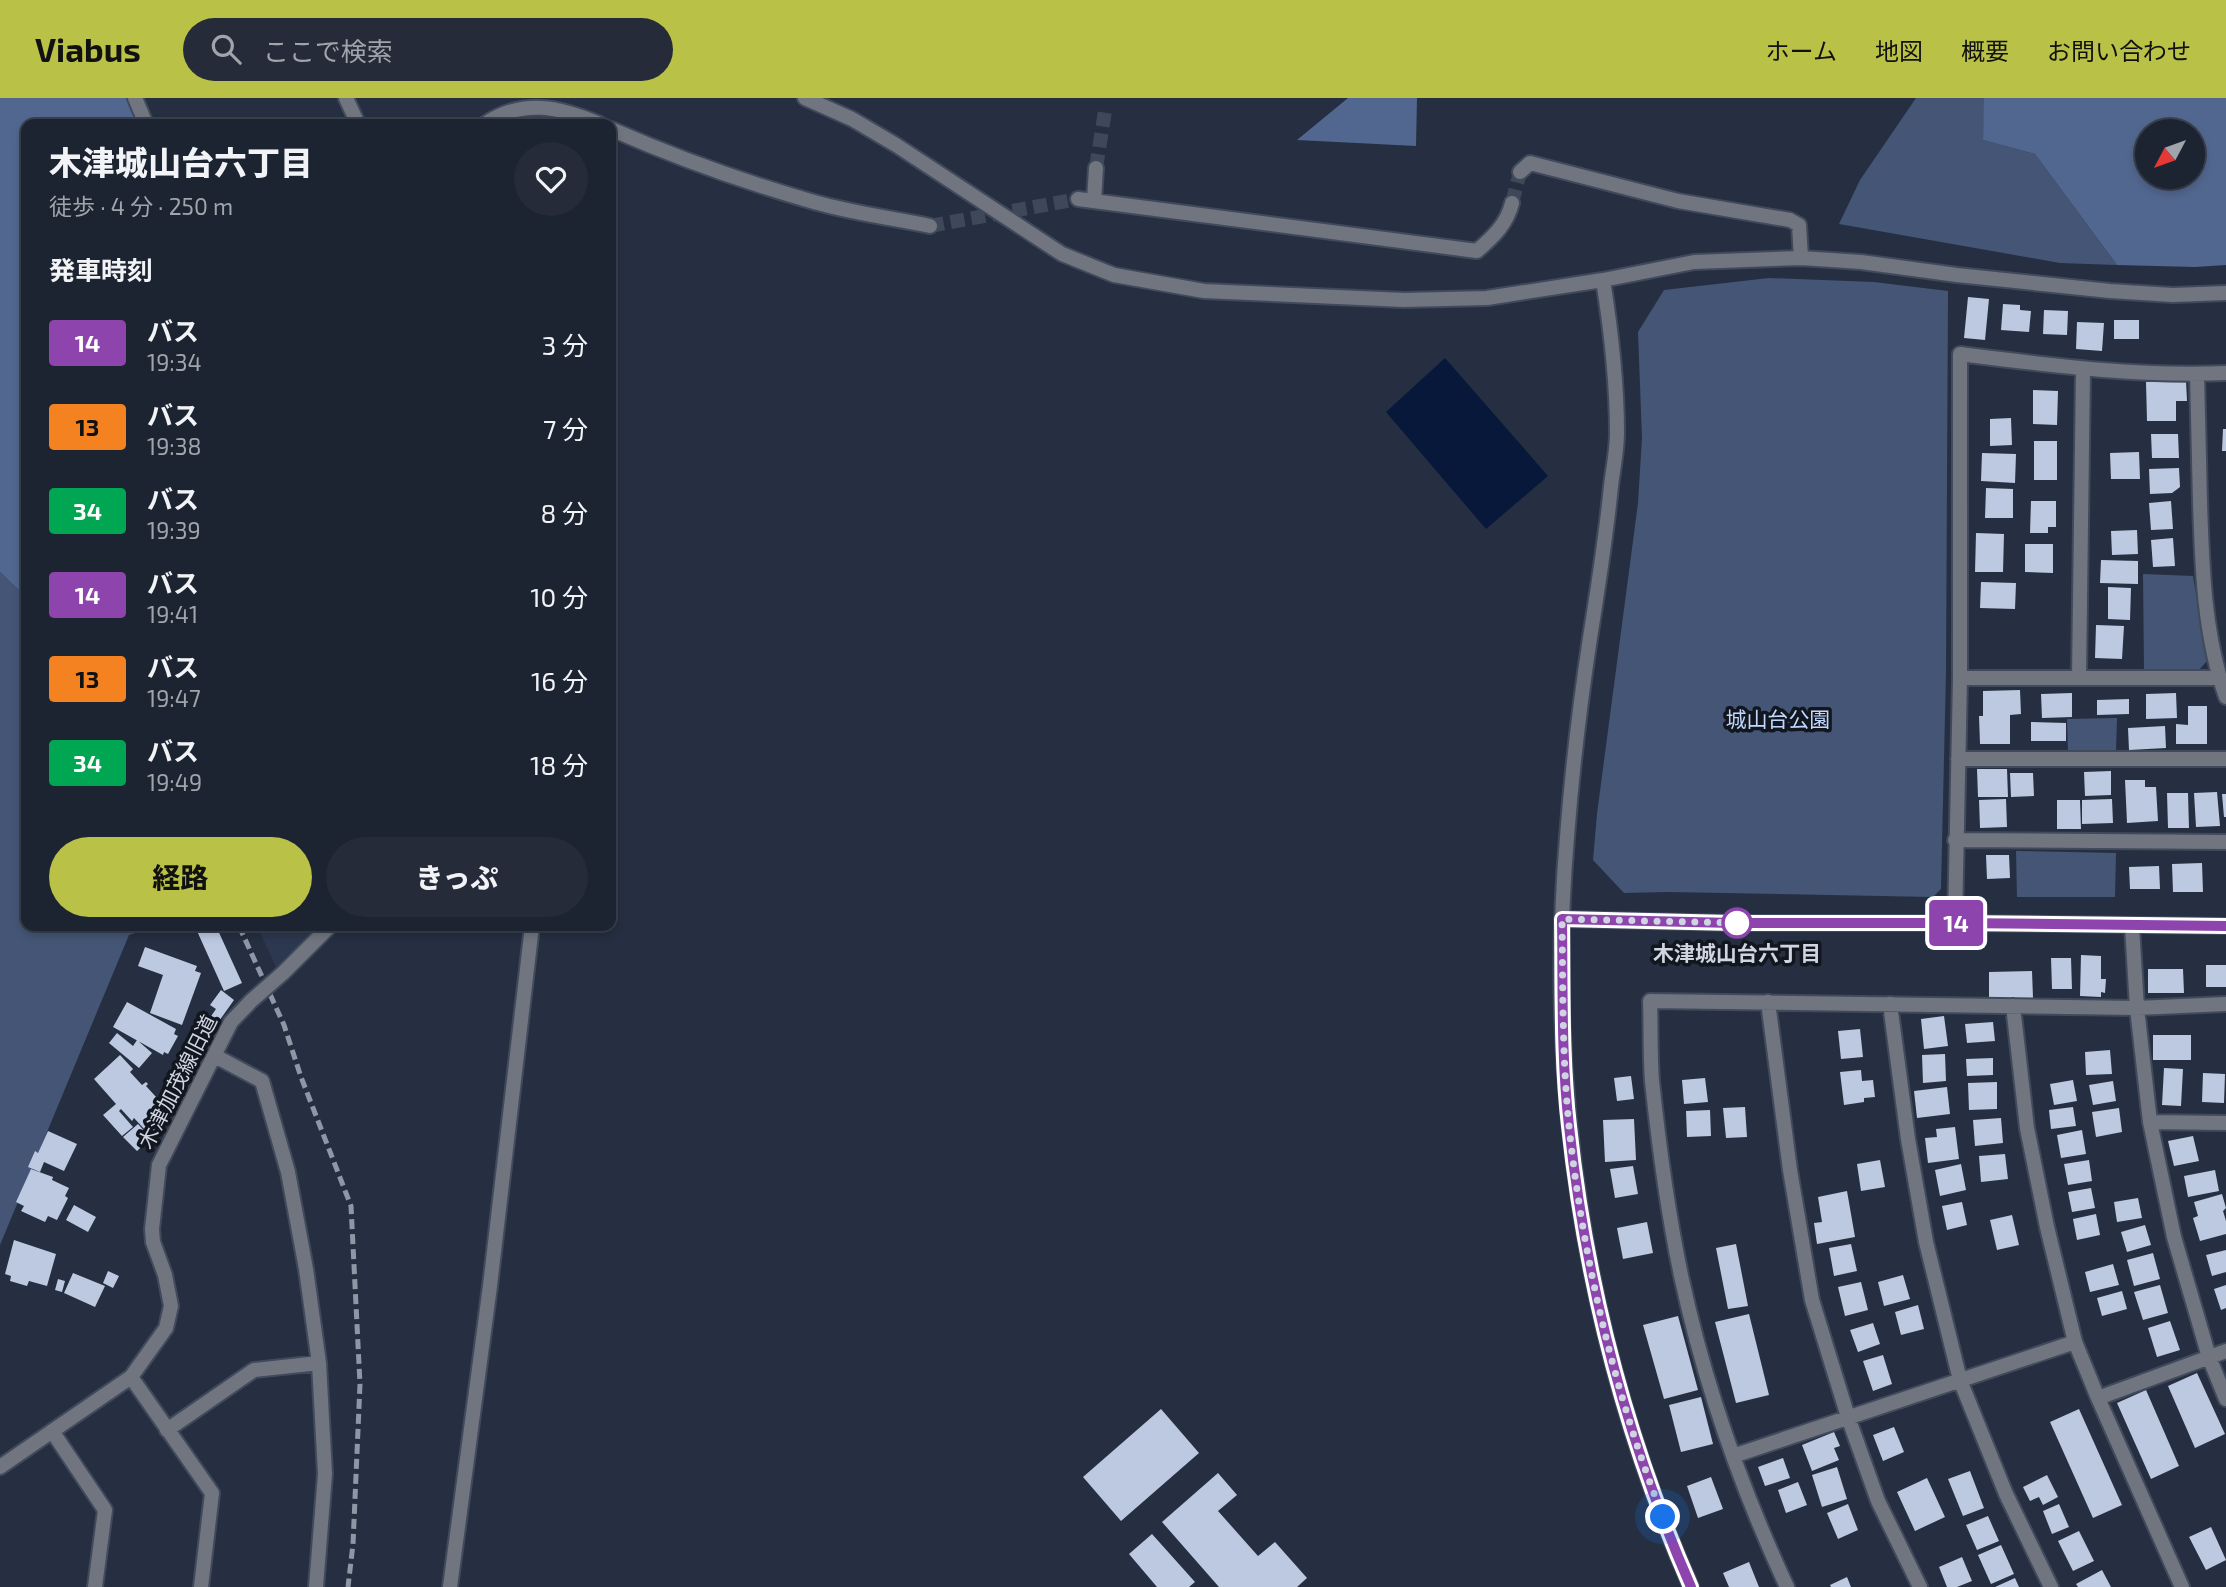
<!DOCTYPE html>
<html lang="ja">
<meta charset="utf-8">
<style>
:root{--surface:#1c2331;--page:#252b39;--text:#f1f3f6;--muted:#a0a4ab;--line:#3a404d;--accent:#b9c146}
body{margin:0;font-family:"Exo 2","Noto Sans JP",sans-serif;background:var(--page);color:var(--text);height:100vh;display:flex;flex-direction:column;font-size:26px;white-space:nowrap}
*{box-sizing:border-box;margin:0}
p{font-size:23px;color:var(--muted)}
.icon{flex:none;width:38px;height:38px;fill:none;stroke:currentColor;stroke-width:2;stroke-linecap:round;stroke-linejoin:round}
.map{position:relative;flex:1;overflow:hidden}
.panel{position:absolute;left:21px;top:21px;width:595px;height:812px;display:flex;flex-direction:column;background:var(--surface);border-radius:14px;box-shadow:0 4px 10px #0003,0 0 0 2px var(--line)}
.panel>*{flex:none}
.badge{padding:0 14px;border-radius:5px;font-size:24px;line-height:46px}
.needle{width:46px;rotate:229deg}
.buttons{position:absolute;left:2135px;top:21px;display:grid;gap:14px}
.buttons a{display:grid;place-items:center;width:70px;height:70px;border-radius:50%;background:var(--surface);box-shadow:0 4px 10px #0003,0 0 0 2px var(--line);font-size:35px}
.you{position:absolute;width:35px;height:35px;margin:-18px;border:5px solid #fff;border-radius:50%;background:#1a73e8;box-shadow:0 0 0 10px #1a73e833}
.map>.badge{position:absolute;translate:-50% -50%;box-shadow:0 0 0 4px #fff}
h2{padding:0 28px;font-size:26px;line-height:63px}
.round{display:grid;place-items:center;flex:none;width:74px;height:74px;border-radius:37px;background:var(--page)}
.summary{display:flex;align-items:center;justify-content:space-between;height:119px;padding:0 28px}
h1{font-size:33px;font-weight:800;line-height:52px}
.cta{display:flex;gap:14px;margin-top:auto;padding:14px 28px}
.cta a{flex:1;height:80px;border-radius:42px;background:var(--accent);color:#111;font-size:28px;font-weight:800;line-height:80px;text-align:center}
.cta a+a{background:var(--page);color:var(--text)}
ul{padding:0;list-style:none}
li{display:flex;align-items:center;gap:21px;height:84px;padding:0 28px}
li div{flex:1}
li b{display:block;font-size:26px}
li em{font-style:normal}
li .badge{min-width:77px;font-weight:700;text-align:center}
header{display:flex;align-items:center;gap:42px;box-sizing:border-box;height:98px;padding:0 35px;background:var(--accent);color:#111}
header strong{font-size:33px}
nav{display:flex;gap:38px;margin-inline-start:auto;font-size:24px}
.search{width:490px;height:63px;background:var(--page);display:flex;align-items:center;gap:18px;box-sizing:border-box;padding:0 24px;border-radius:38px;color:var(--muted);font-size:26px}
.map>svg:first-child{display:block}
.built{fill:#2c3850}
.green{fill:#445576}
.forest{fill:#52678f;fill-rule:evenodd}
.water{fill:#08183a}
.building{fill:#bcc9e1}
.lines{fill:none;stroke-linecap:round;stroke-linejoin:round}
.minor-tunnel{stroke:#3e4859;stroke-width:14;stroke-dasharray:14 7;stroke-linecap:butt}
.minor-casing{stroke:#404a5b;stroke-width:18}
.tertiary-casing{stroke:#404a5b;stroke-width:18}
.minor{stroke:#70757f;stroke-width:14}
.tertiary{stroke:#70757f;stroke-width:14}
.rail{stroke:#8f97a6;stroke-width:5;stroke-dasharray:10 5;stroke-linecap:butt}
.minor-bridge-casing{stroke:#404a5b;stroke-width:18;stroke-linecap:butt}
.minor-bridge{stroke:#70757f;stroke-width:14}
.line-casing{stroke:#fff;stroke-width:16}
.line{stroke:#8e44ad;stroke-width:10}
.walk{stroke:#ced5e1;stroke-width:7;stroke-dasharray:0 12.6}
.stop-dot{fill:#fff;stroke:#8e44ad;stroke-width:3.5}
.labels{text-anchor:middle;stroke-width:7;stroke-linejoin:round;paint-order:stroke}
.park-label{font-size:21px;fill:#c1d6fd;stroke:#12171f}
.stop-label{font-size:21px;font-weight:bold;fill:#ced5e1;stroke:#12171f}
.street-label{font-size:21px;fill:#ced5e1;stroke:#12171f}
</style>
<header>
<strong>Viabus</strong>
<div class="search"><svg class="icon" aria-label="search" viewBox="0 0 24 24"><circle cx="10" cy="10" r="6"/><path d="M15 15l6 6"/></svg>ここで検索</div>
<nav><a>ホーム</a><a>地図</a><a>概要</a><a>お問い合わせ</a></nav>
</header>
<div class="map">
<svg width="2226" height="1489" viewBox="0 0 2226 1489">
<rect width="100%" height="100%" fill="#252f41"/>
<path class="built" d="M257 828H319L276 869Z"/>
<path class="green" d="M1916 0H1985L1983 42 2035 56 2117 167 2060 165 1839 126 1860 82Z
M1769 180 1874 184 1948 193 1946 574 1941 791 1933 799 1668 794 1624 795 1593 762 1597 716 1638 405 1642 340 1638 234 1664 192Z
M0 474 26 499V828H157L129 837 0 1147Z
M2143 476 2193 478 2207 563 2198 573H2144Z
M2117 620 2116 653H2068L2067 621Z
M2016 753 2116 755 2115 799H2017Z"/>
<path class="forest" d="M0 0H128L139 26H26V499L0 474Z
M1348 0H1417L1416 48 1297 42Z
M1984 0H2226V167L2195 169 2117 167 2035 56 1983 42ZM2193 33V79H2147V33Z"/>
<path class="water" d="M1445 260 1548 378 1486 431 1386 314Z"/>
<path class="building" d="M1968 199 1989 201 1985 242 1964 240Z
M2003 206 2020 207V212L2031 213 2029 234 2001 232Z
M2044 212 2068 213 2067 237 2043 236Z
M2114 222H2139V241H2114Z
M2077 224 2104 225 2102 253 2076 251Z
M2186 283 2187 303H2176V323H2147L2146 284Z
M2033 292 2058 293 2057 327 2033 326Z
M2011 320 2012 347 1990 348V321Z
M2223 331H2226V353H2222Z
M2151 336H2178L2179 360H2152Z
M2034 343H2057V382H2034Z
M2139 354 2140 381H2111L2110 355Z
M1982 355 2016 356 2015 385 1981 383Z
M2179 370 2180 389 2172 395 2150 396 2149 371Z
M1986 390 2013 391V420H1985Z
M2031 403H2056V429H2048V435H2030Z
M2171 403 2173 431 2151 432 2149 405Z
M2137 432 2138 456 2112 457 2111 433Z
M1976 435 2004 436 2003 474H1975Z
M2173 440 2175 468 2153 469 2151 442Z
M2025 446H2053V475L2025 474Z
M2101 462 2138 463V486L2100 485Z
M1981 484 2016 485 2015 511 1980 510Z
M2108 489 2131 490 2130 522 2108 521Z
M2096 527 2124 528 2122 561 2095 560Z
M2020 592 2021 616 2010 617V646H1980L1979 618H1983V593Z
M2072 595V619L2042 620 2041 596Z
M2176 595 2177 620 2146 621V596Z
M2129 601V616L2097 617V602Z
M2188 608H2207V646H2176V626L2188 627Z
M2031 624 2066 625V643H2031Z
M2165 628 2166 650 2129 652 2128 630Z
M1977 671H2007L2008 699H1978Z
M2111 673V697L2085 698 2084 674Z
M2010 675H2033L2034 698 2011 699Z
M2125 682H2145V689H2156L2158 723 2127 725Z
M2217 694 2220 728 2196 729 2194 695Z
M2167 695H2188L2189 730H2168Z
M2222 696H2226V719H2224Z
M2006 701 2007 729 1980 730 1979 702Z
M2112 701 2113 725 2082 726V702Z
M2057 702H2080L2081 731H2057Z
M1986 757H2009L2010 780 1987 781Z
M2202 765 2203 794H2173L2172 766Z
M2159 768 2160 791H2130L2129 769Z
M209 828H216L242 885 224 893 197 833Z
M145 849 197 868 195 873 201 875 182 927 150 915 163 877 138 868Z
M2081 857 2101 858V881H2106L2105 895 2101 894V899L2080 898Z
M2051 860H2071L2072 891H2052Z
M2206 867H2226V889H2206Z
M2148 871H2183L2184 895H2148Z
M2032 873 2033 900H1989V874Z
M221 892 234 902 212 933 205 927 216 911 210 907Z
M127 904 176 931 174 936 178 938 168 956 164 954 163 957 113 929Z
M1944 918 1948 948 1924 951 1921 921Z
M1993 924 1995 943 1967 945 1965 926Z
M1860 931 1863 959 1841 961 1838 933Z
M117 935 133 948 137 942 152 955 139 970 109 945Z
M2153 937H2191V962H2153Z
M2110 952 2112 976 2086 977 2085 954Z
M1945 956 1946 983 1923 985 1922 957Z
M120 957 133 971 130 974 142 987 146 984 148 986 146 988 167 1011 159 1018 161 1021 147 1034 134 1020 132 1023 121 1011 119 1013 133 1029 122 1038 103 1017 116 1006 94 981Z
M1993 960V977L1967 978 1966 961Z
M2164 970 2183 971 2181 1008 2162 1007Z
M1861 972 1862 983 1873 982 1875 999 1864 1000V1004L1844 1007 1840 974Z
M2203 975 2225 976 2224 1005 2202 1004Z
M1631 978 1634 1001 1617 1003 1614 980Z
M1705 980 1708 1004 1684 1006 1682 982Z
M2073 982 2077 1003 2054 1007 2050 986Z
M2113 983 2116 1003 2093 1007 2089 987Z
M1997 984V1011L1969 1012 1968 985Z
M1947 989 1950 1016 1917 1020 1914 993Z
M1745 1009 1747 1039 1726 1040 1723 1010Z
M2073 1009 2076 1028 2051 1031 2049 1012Z
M2119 1010 2122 1034 2096 1039 2092 1014Z
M1710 1012 1711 1038 1687 1039 1686 1013Z
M2001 1020 2003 1045 1975 1048 1973 1022Z
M1634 1021 1636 1062 1605 1064 1603 1022Z
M138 1026 147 1036 153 1030 157 1034 137 1053 123 1039Z
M1955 1029 1959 1061 1928 1065 1925 1040 1937 1039 1936 1031Z
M2082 1032 2086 1056 2061 1060 2057 1037Z
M48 1033 77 1046 64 1073 44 1064 40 1074 28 1069 35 1053 38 1055Z
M2193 1038 2199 1063 2174 1068 2168 1043Z
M2005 1056 2008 1081 1981 1084 1979 1058Z
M1880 1062 1885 1089 1861 1093 1857 1066Z
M2089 1062 2092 1083 2068 1087 2064 1066Z
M1961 1066 1966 1092 1940 1098 1935 1072Z
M1633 1068 1638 1096 1615 1100 1610 1071Z
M31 1071 53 1079 52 1082 69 1090 65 1098 68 1100 57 1122 48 1118 45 1124 21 1113 24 1108 16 1104Z
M2215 1072 2219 1093 2188 1099 2184 1078Z
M2091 1090 2095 1110 2072 1114 2068 1094Z
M1847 1093 1855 1139 1817 1146 1814 1125 1822 1124 1818 1099Z
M2222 1096 2226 1110 2223 1113 2226 1123V1136L2200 1143 2193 1120 2198 1118 2194 1104Z
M2138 1100 2142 1120 2117 1124 2114 1104Z
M1962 1104 1967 1127 1947 1132 1942 1108Z
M74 1107 96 1119 88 1134 66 1122Z
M2096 1116 2100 1137 2077 1142 2073 1121Z
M2012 1117 2019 1147 1997 1152 1990 1122Z
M1647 1124 1653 1155 1623 1161 1617 1130Z
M2145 1127 2151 1147 2127 1154 2121 1134Z
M14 1142 56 1156 47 1188 29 1183 27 1188 10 1183 11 1178 5 1176Z
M1736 1146 1748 1208 1728 1211 1716 1150Z
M1851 1146 1857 1173 1834 1178 1829 1150Z
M2226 1152V1174L2212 1178 2206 1157Z
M2153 1155 2160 1181 2134 1188 2127 1162Z
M2113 1166 2119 1187 2090 1194 2085 1174Z
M108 1173 119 1178 113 1190 103 1185Z
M73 1175 105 1188 95 1209 64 1195Z
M1903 1177 1910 1201 1884 1208 1878 1184Z
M58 1181 65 1183 62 1194 55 1192Z
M1861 1184 1868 1212 1845 1218 1838 1189Z
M2160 1187 2168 1215 2143 1222 2134 1194Z
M2226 1187V1210L2221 1212 2214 1191Z
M2122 1193 2127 1211 2102 1218 2097 1200Z
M1918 1207 1924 1231 1901 1237 1895 1214Z
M1749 1216 1769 1297 1736 1305 1715 1224Z
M1678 1218 1698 1292 1664 1301 1643 1227Z
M2170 1223 2180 1252 2157 1259 2148 1230Z
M1873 1225 1880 1246 1858 1254 1850 1232Z
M1883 1257 1892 1286 1873 1293 1863 1263Z
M2197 1275 2225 1336 2195 1350 2168 1288Z
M2146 1292 2179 1368 2151 1381 2117 1305Z
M1701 1299 1713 1346 1681 1354 1669 1307Z
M1161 1311 1199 1355 1121 1423 1083 1379Z
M2079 1311 2122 1407 2093 1420 2050 1324Z
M1894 1329 1904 1354 1883 1363 1873 1337Z
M1834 1334 1840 1348 1834 1350 1839 1362 1812 1373 1802 1347Z
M1783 1360 1790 1380 1765 1388 1758 1369Z
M1837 1369 1847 1401 1822 1409 1812 1377Z
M1970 1373 1984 1410 1963 1418 1948 1381Z
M1218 1375 1237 1397 1218 1413 1258 1458 1275 1444 1307 1480 1297 1489H1219L1162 1424Z
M2047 1377 2058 1399 2043 1407 2039 1399 2030 1403 2023 1389Z
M1711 1379 1723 1411 1698 1420 1687 1388Z
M1927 1380 1945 1419 1915 1433 1897 1394Z
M1798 1384 1807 1407 1786 1415 1778 1392Z
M1848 1406 1858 1432 1838 1441 1827 1415Z
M2059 1406 2069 1429 2052 1436 2043 1413Z
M1988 1418 1999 1443 1977 1452 1966 1427Z
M2211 1429 2226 1462 2206 1472 2189 1439Z
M2079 1433 2094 1463 2073 1473 2058 1443Z
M1152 1436 1195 1484 1189 1489H1157L1129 1456Z
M2001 1447 2014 1476 1991 1486 1978 1457Z
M1962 1459 1972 1483 1957 1489H1947L1939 1469Z
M1749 1464 1759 1489H1729L1723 1475Z
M2102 1472 2111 1489H2078L2076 1486Z
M1847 1479 1851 1489H1831L1830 1487Z
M2015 1480 2019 1489H1995Z"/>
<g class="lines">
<path class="minor-tunnel" d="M1096 70 1105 13
M1512 105 1520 74
M930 128 1078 101"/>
<defs>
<path id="minor" d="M135 0 146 26
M485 26C523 0 560 9 600 26
M611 31C677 60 744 84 814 104 852 115 892 120 930 128
M1520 74 1530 65 1678 103 1790 122 1799 127 1801 160
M1078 101 1477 153C1493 139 1507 126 1512 105
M1094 103 1096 70
M2197 276C2198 319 2199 362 2200 404 2202 469 2204 538 2226 599
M1960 580H2219
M2079 580 2083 271
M1958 661H2226
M1955 742 2226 744
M1955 825 1960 580V256C2048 267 2137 279 2226 275
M2132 828 2137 910 2150 1024 2174 1139 2209 1259 2226 1301
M283 875 330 828
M1768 904 1790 1072 1812 1202 1848 1319 1878 1403 1920 1489
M1890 906 1908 1041 1926 1144 1960 1282 2006 1396 2051 1489
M2013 908 2027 1030 2047 1129 2075 1244 2098 1300 2182 1489
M215 958 262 983 288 1074 306 1171 319 1265 325 1376 316 1489
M2150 1024 2226 1025
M131 1279 212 1395 201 1489
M2098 1300 2226 1253
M167 1332 254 1272 319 1265
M52 1333 105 1412 95 1489
M1733 1358 2075 1244
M0 1369 131 1279 166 1230 171 1208 165 1177 153 1144 152 1131 159 1067 231 924 251 903
M1787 1489C1742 1392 1705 1287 1682 1182 1668 1117 1659 1049 1652 983 1650 956 1651 929 1650 903L2137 910 2226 906"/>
<path id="tertiary" d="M346 0 358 26
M805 0 852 21 896 47 1062 156 1114 177 1204 193 1404 202 1487 200 1603 182 1694 164 1801 160 1861 164 1957 177 2110 193 2173 197 2226 195
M1603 182C1611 232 1617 284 1617 335 1617 353 1613 371 1611 388 1606 439 1598 490 1590 540 1580 606 1572 673 1567 739 1545 994 1588 1256 1691 1489
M1562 821 1733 825H1955L2226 828
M450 1489 490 1188 532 828"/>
</defs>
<use href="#minor" class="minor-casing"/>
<use href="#tertiary" class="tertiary-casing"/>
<use href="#minor" class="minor"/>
<use href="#tertiary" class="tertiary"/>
<path class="rail" d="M239 828 284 927 301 979 351 1108 360 1286 353 1446 348 1489"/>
<defs>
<path id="minor-bridge" d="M251 903 283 875"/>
</defs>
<use href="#minor-bridge" class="minor-bridge-casing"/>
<use href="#minor-bridge" class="minor-bridge"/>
</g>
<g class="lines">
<defs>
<path id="line" d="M1691 1489C1627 1343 1586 1187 1569 1028 1561 959 1563 890 1562 821L1733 825H1955L2226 828"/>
</defs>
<use href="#line" class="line-casing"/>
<use href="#line" class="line"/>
<path class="walk" d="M1663 1419C1614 1294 1583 1161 1569 1028 1562 959 1563 890 1562 821L1737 825"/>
</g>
<circle class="stop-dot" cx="1737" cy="825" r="14"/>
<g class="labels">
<g class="park-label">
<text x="1778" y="629">城山台公園</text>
</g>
<g class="stop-label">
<text x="1737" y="863">木津城山台六丁目</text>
</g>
<g class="street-label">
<text transform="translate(178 984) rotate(-63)" y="7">木津加茂線旧道</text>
</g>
</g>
</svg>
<div class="buttons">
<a><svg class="needle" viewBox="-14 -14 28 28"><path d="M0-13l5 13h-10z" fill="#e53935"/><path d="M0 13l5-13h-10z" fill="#a0a4ab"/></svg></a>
</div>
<div class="you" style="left:1663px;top:1419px"></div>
<b class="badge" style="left:1956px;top:825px;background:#8e44ad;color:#fff">14</b>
<section class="panel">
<div class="summary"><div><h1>木津城山台六丁目</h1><p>徒歩 · 4 分 · 250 m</p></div><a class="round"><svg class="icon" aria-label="heart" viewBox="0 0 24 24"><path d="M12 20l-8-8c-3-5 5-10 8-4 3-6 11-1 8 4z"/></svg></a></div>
<h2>発車時刻</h2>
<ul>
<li><span class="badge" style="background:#8e44ad;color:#fff">14</span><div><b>バス</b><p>19:34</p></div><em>3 分</em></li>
<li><span class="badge" style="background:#f58220;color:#111">13</span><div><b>バス</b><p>19:38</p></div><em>7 分</em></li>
<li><span class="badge" style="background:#00a651;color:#fff">34</span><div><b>バス</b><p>19:39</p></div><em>8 分</em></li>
<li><span class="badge" style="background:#8e44ad;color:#fff">14</span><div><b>バス</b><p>19:41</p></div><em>10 分</em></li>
<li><span class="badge" style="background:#f58220;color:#111">13</span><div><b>バス</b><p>19:47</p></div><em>16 分</em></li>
<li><span class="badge" style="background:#00a651;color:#fff">34</span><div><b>バス</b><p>19:49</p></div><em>18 分</em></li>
</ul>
<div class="cta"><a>経路</a><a>きっぷ</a></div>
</section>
</div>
